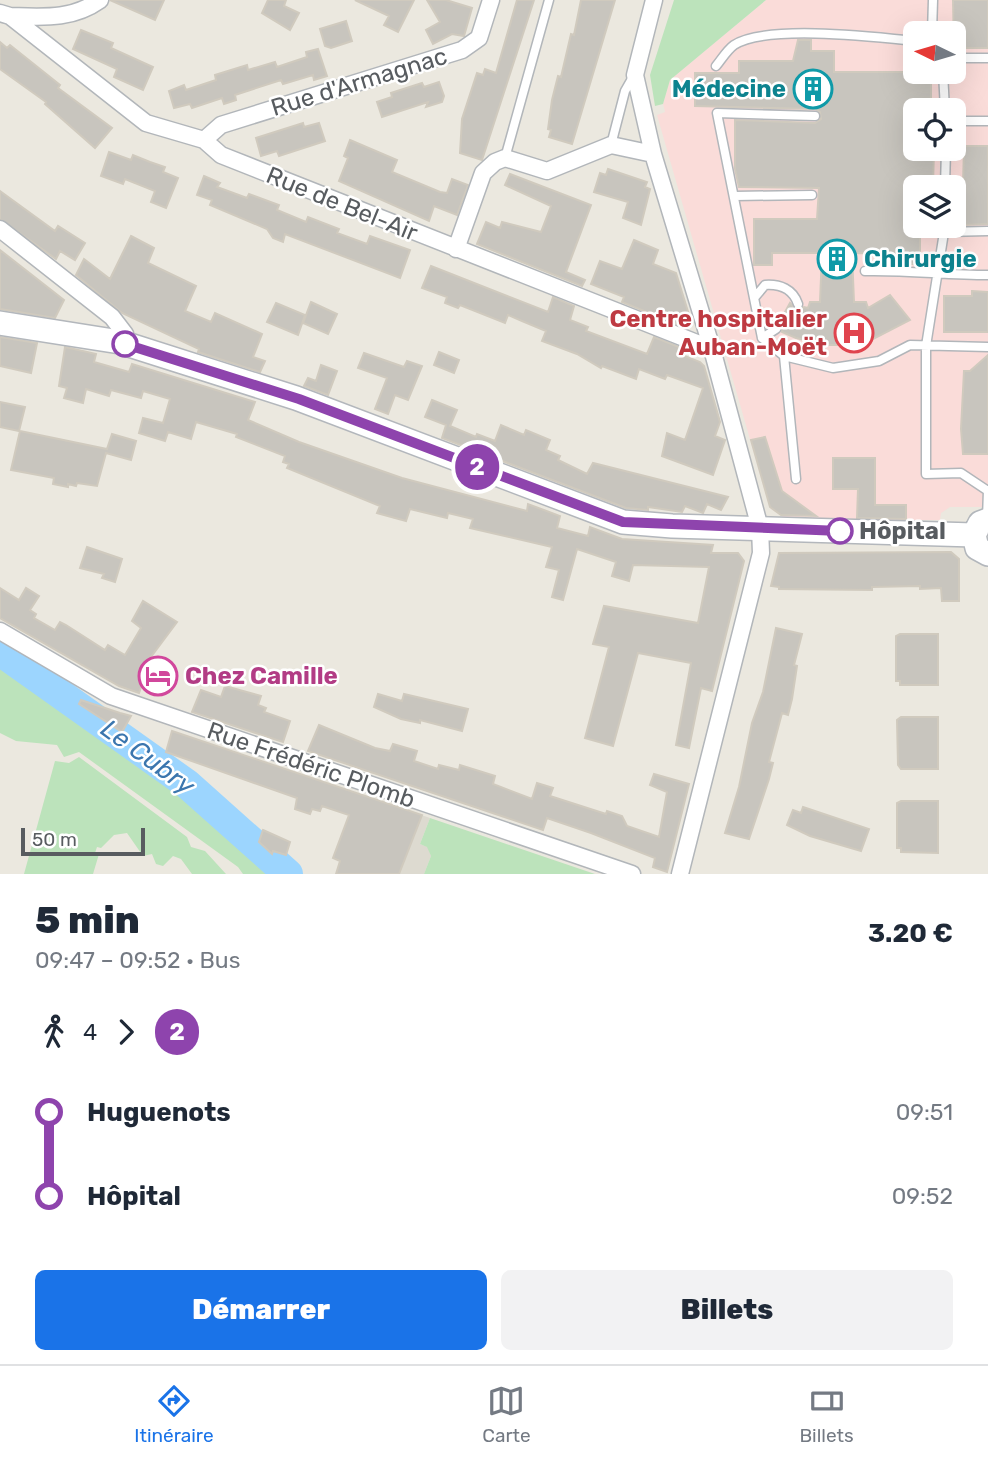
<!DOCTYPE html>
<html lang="fr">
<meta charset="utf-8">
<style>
:root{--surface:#fff;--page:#f2f2f3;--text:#1f2937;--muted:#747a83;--line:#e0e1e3;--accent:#1a73e8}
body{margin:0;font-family:Rubik,sans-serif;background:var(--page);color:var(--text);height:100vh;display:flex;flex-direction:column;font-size:26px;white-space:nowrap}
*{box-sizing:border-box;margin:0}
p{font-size:23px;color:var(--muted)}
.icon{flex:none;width:38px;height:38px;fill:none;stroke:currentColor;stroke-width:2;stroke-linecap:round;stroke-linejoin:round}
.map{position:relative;height:874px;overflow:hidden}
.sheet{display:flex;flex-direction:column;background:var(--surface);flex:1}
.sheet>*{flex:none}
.badge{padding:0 14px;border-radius:23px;font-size:24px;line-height:46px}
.needle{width:46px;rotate:275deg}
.fabs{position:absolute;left:903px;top:21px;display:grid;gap:14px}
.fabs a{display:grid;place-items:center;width:63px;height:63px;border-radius:10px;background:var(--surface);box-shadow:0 7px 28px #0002;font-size:35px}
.scale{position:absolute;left:21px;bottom:18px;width:124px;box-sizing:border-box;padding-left:7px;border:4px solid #585c60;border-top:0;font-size:19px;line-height:24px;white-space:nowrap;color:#585c60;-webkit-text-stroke:5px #fff;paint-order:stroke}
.map>.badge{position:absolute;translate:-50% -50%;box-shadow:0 0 0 4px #fff}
.legs{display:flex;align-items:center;gap:10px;height:77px;padding:0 35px;font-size:23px}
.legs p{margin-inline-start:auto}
.summary{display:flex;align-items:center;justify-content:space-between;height:119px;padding:0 35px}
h1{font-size:38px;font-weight:800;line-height:52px}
.primary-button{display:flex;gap:14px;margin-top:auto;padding:14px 35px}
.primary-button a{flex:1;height:80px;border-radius:10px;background:var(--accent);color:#fff;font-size:28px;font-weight:800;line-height:80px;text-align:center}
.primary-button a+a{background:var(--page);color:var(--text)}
ul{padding:0 35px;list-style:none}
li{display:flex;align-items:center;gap:24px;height:84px;font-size:26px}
li i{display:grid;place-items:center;width:10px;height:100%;margin:0 9px;background:currentColor}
li i::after{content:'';width:18px;height:18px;margin:-9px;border:5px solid;border-radius:50%;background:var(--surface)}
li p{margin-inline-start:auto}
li:first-child i{background:linear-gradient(#0000 50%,currentColor 0)}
li:last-child i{background:linear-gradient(currentColor 50%,#0000 0)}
.menu{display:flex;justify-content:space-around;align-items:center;height:98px;border-top:2px solid var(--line);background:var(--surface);font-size:19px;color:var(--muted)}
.menu a{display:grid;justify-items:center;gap:4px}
.menu .active{color:var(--accent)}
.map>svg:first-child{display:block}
.education{fill:#dddad0}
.medical{fill:#fadcd9;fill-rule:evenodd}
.green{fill:#bce3bb}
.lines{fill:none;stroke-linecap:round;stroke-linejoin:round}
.river{stroke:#9cd5fe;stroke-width:30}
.building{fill:#c8c5be;stroke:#d0cabe;stroke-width:2}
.lane-casing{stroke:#b2b6ba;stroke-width:11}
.street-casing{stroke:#b2b6ba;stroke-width:19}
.secondary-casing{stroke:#b3b7bc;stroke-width:26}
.lane{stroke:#fff;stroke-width:8}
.street{stroke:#fff;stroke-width:16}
.secondary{stroke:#fff;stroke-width:23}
.line-1-casing{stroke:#fff;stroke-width:16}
.line-1{stroke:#8e44ad;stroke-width:10}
.stop-1-dot{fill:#fff;stroke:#8e44ad;stroke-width:3.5}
.labels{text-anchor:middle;stroke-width:5;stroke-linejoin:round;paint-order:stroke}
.street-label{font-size:24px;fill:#585c60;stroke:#fff}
.culture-label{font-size:24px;font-weight:bold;fill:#0d838f;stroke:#fff;text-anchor:end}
.health-label{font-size:24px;font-weight:bold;fill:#be3a42;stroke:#fff;text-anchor:end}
.stop-label{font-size:24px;font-weight:bold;fill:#585c60;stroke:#fff;text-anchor:start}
.hotel-label{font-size:24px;font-weight:bold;fill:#b23c85;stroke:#fff;text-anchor:start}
.water-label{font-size:26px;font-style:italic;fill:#3b76ae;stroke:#fff}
</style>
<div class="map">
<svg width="988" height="874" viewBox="0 0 988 874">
<rect width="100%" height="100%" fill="#ebe8df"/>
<path class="education" d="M360 794 430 818 420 844 428 847 431 856 424 874H336L357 818Z"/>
<path class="medical" d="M766 0H988V507H950L941 513 940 520H793L789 517 786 519 770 508 772 505 768 502 657 115 665 112 663 104 670 80ZM915 33H954V72H915ZM915 110H954V149H915ZM915 187H954V226H915Z"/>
<path class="green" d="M674 0H766L670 80 663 104 655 106 650 75Z
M0 645 188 777 295 874H243L238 867 79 752 64 757 57 745 16 741 0 733Z
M79 757 187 837 191 847 205 851 226 874H192L181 859 173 856 163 866 156 864 152 854 143 856 127 833 114 835 101 848 97 847 95 853 99 854 93 874H24L55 761 69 763Z
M430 818 595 874H424L431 856 427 847 420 844Z"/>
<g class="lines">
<path class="river" d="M0 651 187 784 288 874"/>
</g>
<path class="building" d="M110 0H164L155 20Z
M268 0H286L284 6 299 13 290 30 262 13Z
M355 0H414L398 32 384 25 389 16Z
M427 0H446L472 8 464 36 452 34 433 44 426 30 440 22Z
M517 0H534L482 160 460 153 462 119 477 73 483 75 485 69 496 73Z
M581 0H615L572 144 549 137 551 130 548 129 552 100 558 76 561 77 571 34 574 35Z
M953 0H988V48H954Z
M346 21 352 41 331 48 325 46 320 29Z
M81 30 113 43 111 48 153 67 143 90 114 77 117 69 73 49Z
M798 40H811V51H834V72H931V106H915V149H934L933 187H915V226H920V264H900V254L852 253 854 302H866L868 308 890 295 910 320 873 339 845 345H826L796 338 782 332 779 323 790 303 798 311 804 307 808 308 810 302H820L822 253H772V265H754V219H817L819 188 739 187 735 169V120L815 123 821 119 820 112 815 109 695 106V73H739V61H793Z
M0 42 7 48 10 45 60 85 58 88 112 128 95 148 45 104 46 102 0 69Z
M318 49 327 76 314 80 313 75 283 84 281 80 235 95 236 100 224 104 222 98 192 108 190 104 174 108 169 91 184 85 186 90 216 80 215 75 247 65 248 70 275 62 277 67 307 57 306 52Z
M439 82 444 96 442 102 426 107 428 102 382 117 377 102 392 97 391 93 422 83 424 87Z
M303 123 304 127 319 123 325 141 279 156 277 151 261 156 256 138Z
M350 140 397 160 392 172 440 192 447 193 452 179 468 185 457 215 434 206 429 221 339 181 348 158 344 156Z
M964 146H988V224L962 225Z
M109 152 131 160 133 155 150 162 165 167 163 172 178 178 166 208 151 202 155 191 125 179 123 184 101 176Z
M608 169 647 182 645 187 650 189 641 225 623 218 628 202 594 192 600 173 606 175Z
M510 174 591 205 566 272 585 280 582 286 477 244 486 222 500 228 502 222 541 232 551 206 505 185Z
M204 176 220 183 217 187 247 198 249 194 279 205 277 210 306 222 308 217 339 229 337 233 367 244 370 236 410 250 400 278 285 234 283 242 273 238 267 229 210 205 212 200 197 195Z
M0 191 55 231 58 226 85 243 75 260 60 251 56 259 0 219Z
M131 236 154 248 148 263 196 286 185 311 211 322 215 313 262 334 253 357 265 361 260 372 198 352 199 349 122 313 76 275 84 259 110 279Z
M634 240 658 250 653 264 676 273 690 318 686 328 622 302 624 297 591 284 600 261 622 269Z
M0 250 64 300 55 318 0 309Z
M431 266 548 312 553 297 574 306 570 320 588 327 586 331 647 354 654 337 679 347 677 353 700 362 704 366 720 422 715 436 725 440 713 475 662 456 667 433 685 440 703 388 667 375 665 379 639 369 636 379 602 366 601 368 577 354 542 341 546 331 522 321 508 315 505 323 460 305 458 308 445 303 447 297 422 288Z
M972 291 988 292V332H944V296H972Z
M311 302 337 314 328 334 303 323Z
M276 303 305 315 298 335 267 322Z
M0 337 37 343 31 373 0 366Z
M65 347 96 354 94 362 129 372 132 364 255 402 248 420 299 442 402 478 527 511 528 504 560 516 557 528 588 536 590 527 622 539 713 545 711 553H738L744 561 712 691 701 688 689 748 676 745 691 663 638 653 613 746 585 738 609 647 593 644 604 606 698 623 709 567 633 565 629 581 612 576 616 562 577 549 563 600 552 597 559 570 546 567 552 547 470 528 473 519 448 513 447 518 410 509 406 521 377 513 380 506 287 468 289 464 283 462 285 456 236 437 237 434 196 422 191 439 168 432 165 441 139 433 143 418 163 423 170 399 143 391 141 398 111 390 109 396 86 389 83 403 64 398 67 388 59 386Z
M439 352 459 360 454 373 434 365Z
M364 353 404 367 407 361 422 366 408 400 395 395 388 414 375 409 387 378 358 368Z
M988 355V454H963L961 429 964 371H970Z
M321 365 337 371 328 395 304 386 308 378 316 381Z
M432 400 457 410 450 426 476 437 477 434 495 441 501 425 524 435 526 430 550 440 546 450 560 456 558 460 587 474 593 463 728 497 721 510 707 504 703 513 685 506 682 512 648 507V510L626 508 442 438 446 425 425 417Z
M0 402 25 407 19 431 0 427Z
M20 431 107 449 112 434 136 441 131 460 106 453 97 486 77 483 76 486 68 484V487L53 484 54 478 11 470Z
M765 437 782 491 816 516 781 515 770 507 751 440Z
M833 458H875V505H906V519L857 518 858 489H833Z
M87 547 122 559 115 582 102 578 104 574 80 568Z
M951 552 959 559V601H942L941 588 920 589V586L872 587V590L779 589V587L771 586 779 553Z
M0 588 19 600 26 588 39 596 30 610 36 614 34 618 55 630 60 622 66 625 105 650 108 645 125 655 141 628 132 621 143 601 177 622 145 665 147 670 139 693 119 686 0 618Z
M776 628 802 634 794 665 797 666 792 699 788 715 782 713 769 762 773 763 769 779 749 839 725 833 739 787 752 723 763 692Z
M900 634H938V685H900V681H896V636Z
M225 686 261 696 258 705 266 708 264 712 290 721 283 742 192 712 201 690 221 697Z
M378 694 402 701 404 694 468 709 462 731 420 720V723L401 719 374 707Z
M81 700 120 713 131 716 122 732 79 704Z
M901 717H938V769H901L898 765 897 720Z
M319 725 375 748 390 751 393 744 417 751 414 761 438 769 439 765 459 770 460 765 495 776 493 784 532 799 537 783 553 788 550 796 606 814 607 811 622 816 627 826 659 837 667 792 650 785 654 774 689 784 667 872 653 867 655 858 591 833 547 818 543 830 308 751Z
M172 731 422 815 399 874H336L340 861 333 858 349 815 322 806 320 811 312 809 310 814 295 809 297 798 166 752Z
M901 801H938V853L901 852V848H897V803Z
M803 807 869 829 861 851 810 836 787 825 793 810 801 813Z
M263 830 290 842 286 855 273 851 272 854 259 842Z"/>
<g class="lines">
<defs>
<path id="lane" d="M932 33 933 0
M954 58H988
M716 66C721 60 727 50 734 45 765 24 876 37 915 41
M943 72 945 110
M815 116 717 113 762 338 784 356 833 368 879 361 910 345 988 347
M954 121H988
M611 145 625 91 633 77
M505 158 549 0
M945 187 946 149
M735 196 812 195
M945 226 926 346V474L961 473 988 491
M944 232 988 231
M865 271C907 270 946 275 988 275
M755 297 765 285C780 284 793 289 798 304
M762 338 776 329
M784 356 796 479
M987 519 988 490"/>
<path id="street" d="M654 0 635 75 653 154 712 349 760 528 761 553 680 874
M0 13 10 16 146 123 204 140 221 155 712 349
M10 16C43 17 72 20 100 0
M204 140 221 125 462 50 479 38 491 0
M0 229 112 317 125 334 120 342
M456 249 483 173 495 162 505 158 547 171 611 145 653 154
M0 631 111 696 632 874"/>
<path id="secondary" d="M0 323 120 342 296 398 623 522 672 526 974 535
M988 520 980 523 974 535 977 548 988 554"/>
</defs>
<use href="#lane" class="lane-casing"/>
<use href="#street" class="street-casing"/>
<use href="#secondary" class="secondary-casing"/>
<use href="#lane" class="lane"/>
<use href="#street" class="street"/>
<use href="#secondary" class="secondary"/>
</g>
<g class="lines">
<defs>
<path id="line-1" d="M125 344 299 399 623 522 840 531"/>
</defs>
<use href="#line-1" class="line-1-casing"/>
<use href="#line-1" class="line-1"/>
</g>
<defs>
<symbol id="building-ring" viewBox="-11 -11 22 22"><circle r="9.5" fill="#fff" stroke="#0f9aa8" stroke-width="1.5"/><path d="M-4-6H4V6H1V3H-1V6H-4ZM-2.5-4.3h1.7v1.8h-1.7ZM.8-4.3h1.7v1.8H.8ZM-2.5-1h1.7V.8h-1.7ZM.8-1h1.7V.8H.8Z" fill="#0f9aa8"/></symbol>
<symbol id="hospital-ring" viewBox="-11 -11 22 22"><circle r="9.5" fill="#fff" stroke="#e0444e" stroke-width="1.5"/><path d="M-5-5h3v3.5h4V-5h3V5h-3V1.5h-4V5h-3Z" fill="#e0444e"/></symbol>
<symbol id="hotel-ring" viewBox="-11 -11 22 22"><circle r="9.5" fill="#fff" stroke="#d1479c" stroke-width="1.5"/><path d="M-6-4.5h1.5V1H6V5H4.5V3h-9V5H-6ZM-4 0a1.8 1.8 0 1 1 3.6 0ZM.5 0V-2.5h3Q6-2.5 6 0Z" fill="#d1479c"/></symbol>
</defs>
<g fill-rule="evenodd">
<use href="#building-ring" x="791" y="67" width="44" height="44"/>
<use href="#building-ring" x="815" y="237" width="44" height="44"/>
<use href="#hospital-ring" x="832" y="311" width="44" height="44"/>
<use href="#hotel-ring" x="136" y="654" width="44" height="44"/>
</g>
<g class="stop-1-dot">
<circle cx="125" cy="344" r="12"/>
<circle cx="840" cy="531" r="12"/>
</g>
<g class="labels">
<g class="street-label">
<text transform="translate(359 82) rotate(-17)" y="8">Rue d'Armagnac</text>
<text transform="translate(342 204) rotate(22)" y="8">Rue de Bel-Air</text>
<text transform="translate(311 765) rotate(19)" y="8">Rue Frédéric Plomb</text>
</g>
<g class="culture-label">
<text x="786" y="97">Médecine</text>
<text x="864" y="267" text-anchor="start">Chirurgie</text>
</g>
<g class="health-label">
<text x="827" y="327">Centre hospitalier<tspan x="827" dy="28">Auban-Moët</tspan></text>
</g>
<g class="stop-label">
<text x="859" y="539">Hôpital</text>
</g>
<g class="hotel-label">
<text x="185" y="684">Chez Camille</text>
</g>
<g class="water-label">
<text transform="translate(148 757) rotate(36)" y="9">Le Cubry</text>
</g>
</g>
</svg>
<div class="fabs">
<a><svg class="needle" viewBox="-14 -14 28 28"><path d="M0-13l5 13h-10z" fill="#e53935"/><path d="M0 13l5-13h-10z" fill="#747a83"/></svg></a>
<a><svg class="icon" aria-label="locate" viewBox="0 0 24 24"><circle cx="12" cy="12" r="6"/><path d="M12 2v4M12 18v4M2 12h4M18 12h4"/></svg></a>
<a><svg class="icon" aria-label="layers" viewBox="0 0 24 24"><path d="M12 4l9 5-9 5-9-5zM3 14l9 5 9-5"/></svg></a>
</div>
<div class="scale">50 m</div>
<b class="badge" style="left:477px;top:467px;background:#8e44ad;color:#fff">2</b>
</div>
<section class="sheet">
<div class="summary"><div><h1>5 min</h1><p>09:47 – 09:52 · Bus</p></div><b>3.20 €</b></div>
<div class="legs"><svg class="icon" aria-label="walk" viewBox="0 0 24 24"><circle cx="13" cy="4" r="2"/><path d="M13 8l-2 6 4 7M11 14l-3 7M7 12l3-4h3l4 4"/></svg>4<svg class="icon" aria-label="forward" viewBox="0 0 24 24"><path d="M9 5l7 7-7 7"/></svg><b class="badge" style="background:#8e44ad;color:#fff">2</b></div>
<ul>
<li><i style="color:#8e44ad"></i><b>Huguenots</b><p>09:51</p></li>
<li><i style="color:#8e44ad"></i><b>Hôpital</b><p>09:52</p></li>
</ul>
<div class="primary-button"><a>Démarrer</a><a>Billets</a></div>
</section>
<nav class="menu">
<a class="active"><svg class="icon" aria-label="directions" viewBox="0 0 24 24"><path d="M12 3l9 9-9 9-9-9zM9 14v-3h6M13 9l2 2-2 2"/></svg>Itinéraire</a>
<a><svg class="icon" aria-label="map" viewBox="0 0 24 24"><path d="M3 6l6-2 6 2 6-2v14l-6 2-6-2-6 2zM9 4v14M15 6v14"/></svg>Carte</a>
<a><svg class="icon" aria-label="tickets" viewBox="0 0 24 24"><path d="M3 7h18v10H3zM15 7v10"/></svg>Billets</a>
</nav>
